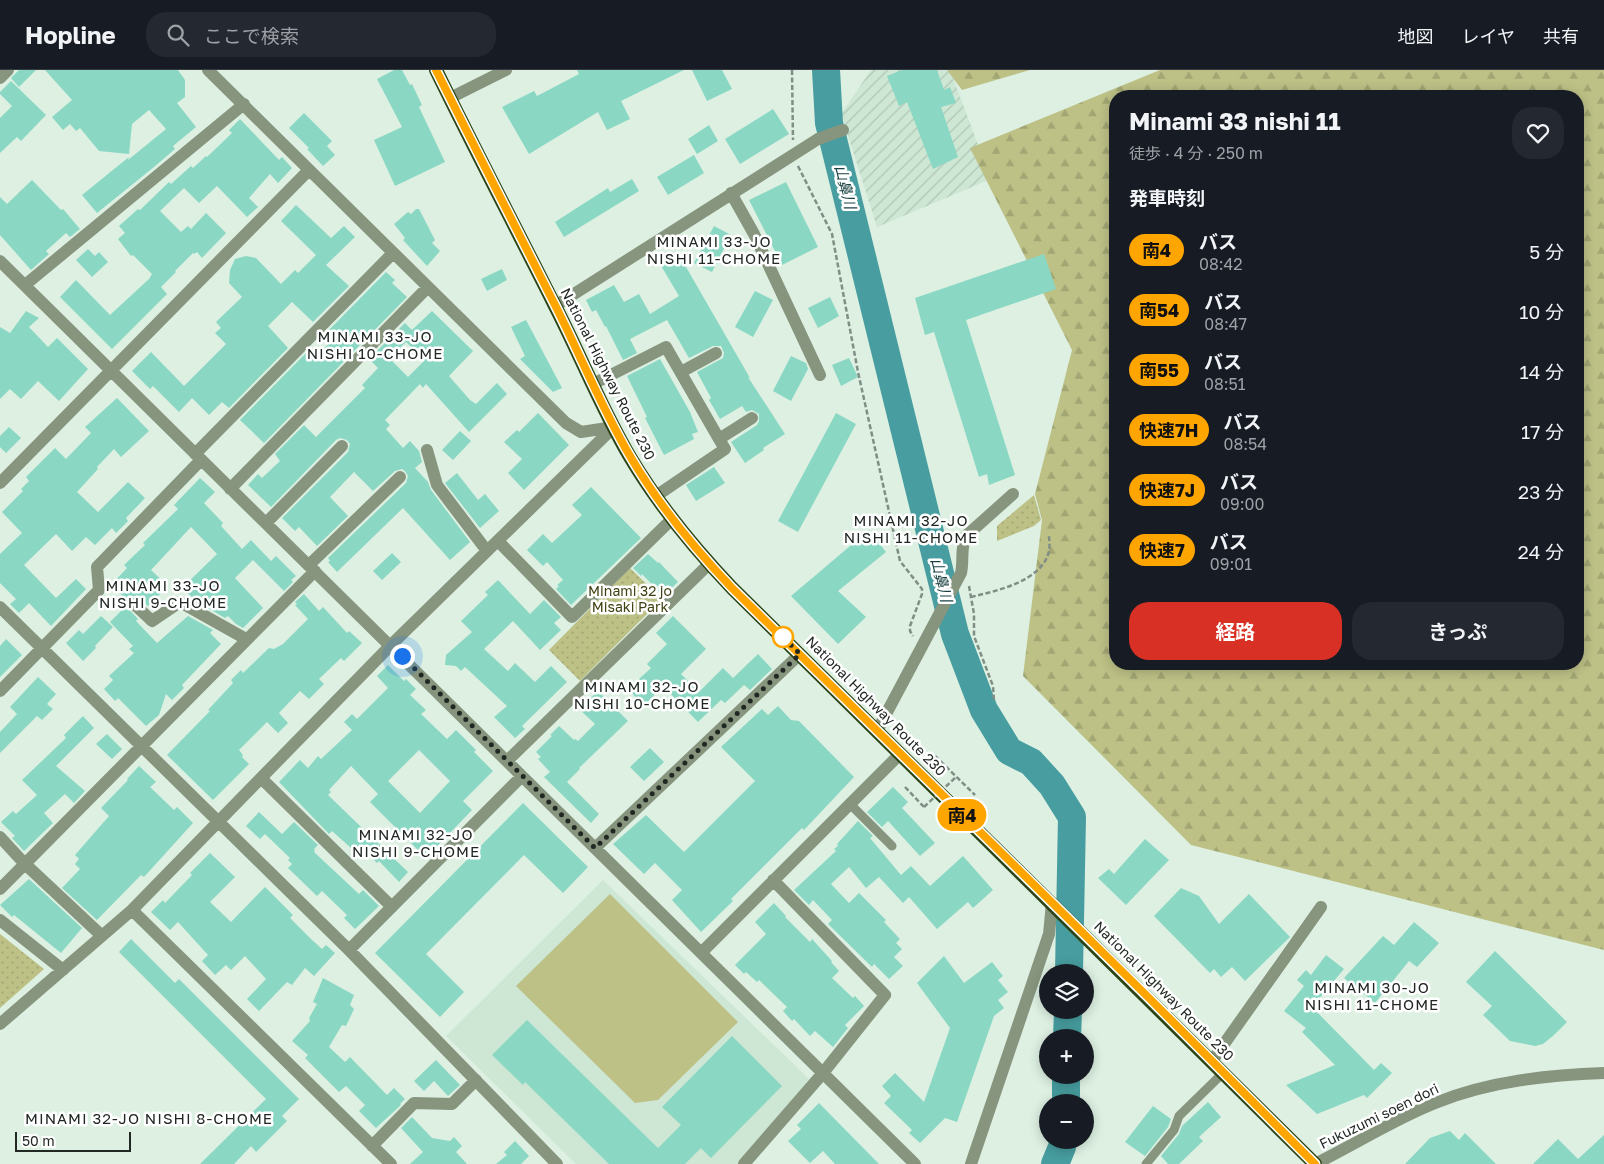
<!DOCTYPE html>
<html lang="ja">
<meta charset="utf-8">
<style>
:root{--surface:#171b24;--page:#242831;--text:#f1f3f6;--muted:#9ea1a6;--line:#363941;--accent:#d93025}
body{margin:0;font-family:"Golos Text","Noto Sans JP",sans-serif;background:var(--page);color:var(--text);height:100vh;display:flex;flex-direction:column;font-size:19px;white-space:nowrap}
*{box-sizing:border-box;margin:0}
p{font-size:16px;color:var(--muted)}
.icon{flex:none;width:28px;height:28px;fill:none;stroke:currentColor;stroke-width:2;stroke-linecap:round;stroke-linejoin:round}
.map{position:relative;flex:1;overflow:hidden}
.sheet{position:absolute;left:1109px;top:20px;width:475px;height:580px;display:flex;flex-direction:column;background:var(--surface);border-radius:20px;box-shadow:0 2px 12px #0003}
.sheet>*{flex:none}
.badge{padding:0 10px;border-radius:16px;font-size:18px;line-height:32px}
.controls{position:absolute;left:1039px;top:894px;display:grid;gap:10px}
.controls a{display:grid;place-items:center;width:55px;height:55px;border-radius:50%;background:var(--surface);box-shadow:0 2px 12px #0003;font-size:25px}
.scale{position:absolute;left:15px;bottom:12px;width:116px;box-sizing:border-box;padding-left:5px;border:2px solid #212823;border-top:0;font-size:14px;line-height:18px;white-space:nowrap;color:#212823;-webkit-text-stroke:4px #fff;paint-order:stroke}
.you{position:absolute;width:25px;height:25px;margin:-12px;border:4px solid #fff;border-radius:50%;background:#1a73e8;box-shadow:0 0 0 8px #1a73e833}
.map>.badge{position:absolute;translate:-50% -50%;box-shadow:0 0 0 2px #fff}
h2{padding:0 20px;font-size:19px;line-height:45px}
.round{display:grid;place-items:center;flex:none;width:52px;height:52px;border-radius:20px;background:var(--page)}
.head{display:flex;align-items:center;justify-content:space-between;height:85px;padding:0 20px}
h1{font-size:24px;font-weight:700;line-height:38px}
.action{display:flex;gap:10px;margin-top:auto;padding:10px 20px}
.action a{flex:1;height:58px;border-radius:20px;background:var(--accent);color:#fff;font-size:20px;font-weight:700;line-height:58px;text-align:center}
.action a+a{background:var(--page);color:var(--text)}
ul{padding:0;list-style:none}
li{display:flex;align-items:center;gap:15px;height:60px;padding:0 20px}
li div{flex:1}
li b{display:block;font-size:19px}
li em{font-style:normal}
li .badge{min-width:55px;font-weight:700;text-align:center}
header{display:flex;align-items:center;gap:30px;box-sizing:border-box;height:70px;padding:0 25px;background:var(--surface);border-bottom:1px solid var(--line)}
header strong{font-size:24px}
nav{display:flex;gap:28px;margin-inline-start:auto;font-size:18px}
.search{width:350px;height:45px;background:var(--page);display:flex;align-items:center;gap:12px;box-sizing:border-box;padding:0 18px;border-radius:20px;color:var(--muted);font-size:19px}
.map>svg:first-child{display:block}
.built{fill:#cde7d4}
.industrial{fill:url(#industrial-furrows)}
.forest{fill:url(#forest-firs);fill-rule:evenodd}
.park{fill:url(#park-dots)}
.pitch{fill:#bdc186}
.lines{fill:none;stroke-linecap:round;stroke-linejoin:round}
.river{stroke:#479d9f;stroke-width:28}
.building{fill:#8ad8c4;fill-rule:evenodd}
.path{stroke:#818e85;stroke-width:2.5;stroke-dasharray:5 2.5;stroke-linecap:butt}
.service{stroke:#87957e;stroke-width:9}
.minor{stroke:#87957e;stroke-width:12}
.tertiary{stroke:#87957e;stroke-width:12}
.trunk{stroke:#2c4415;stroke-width:14}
.path-bridge{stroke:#818e85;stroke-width:2.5;stroke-dasharray:5 2.5;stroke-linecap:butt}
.line-casing{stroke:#fff;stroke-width:11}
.line{stroke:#ffa500;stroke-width:8}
.walk{stroke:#212823;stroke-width:5;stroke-dasharray:0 9}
.stop-dot{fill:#fff;stroke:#ffa500;stroke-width:2.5}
.labels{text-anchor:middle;stroke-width:5;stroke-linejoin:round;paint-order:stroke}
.street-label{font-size:14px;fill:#212823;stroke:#fff}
.park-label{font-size:14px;fill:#3f4111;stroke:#fff}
.water-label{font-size:15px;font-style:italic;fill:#1a4243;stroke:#fff}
.neighbourhood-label{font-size:15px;letter-spacing:1px;fill:#212823;stroke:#fff}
</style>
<header>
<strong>Hopline</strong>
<div class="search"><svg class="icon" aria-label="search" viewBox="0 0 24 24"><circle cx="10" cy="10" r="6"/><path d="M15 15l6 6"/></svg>ここで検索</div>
<nav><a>地図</a><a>レイヤ</a><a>共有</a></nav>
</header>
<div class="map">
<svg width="1604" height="1094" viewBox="0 0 1604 1094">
<defs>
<pattern id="industrial-furrows" width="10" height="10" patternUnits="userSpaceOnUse" patternTransform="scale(1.25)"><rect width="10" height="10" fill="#cde7d4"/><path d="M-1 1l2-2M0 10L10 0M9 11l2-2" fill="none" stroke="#b0c6b6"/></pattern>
<pattern id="forest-firs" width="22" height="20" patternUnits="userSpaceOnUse" patternTransform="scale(1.25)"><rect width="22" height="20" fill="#bdc186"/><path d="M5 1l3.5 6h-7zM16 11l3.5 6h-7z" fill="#a2a673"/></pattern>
<pattern id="park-dots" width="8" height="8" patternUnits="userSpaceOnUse" patternTransform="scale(1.25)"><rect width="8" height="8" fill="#bdc186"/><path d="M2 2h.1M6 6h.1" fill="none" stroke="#a2a673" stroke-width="1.8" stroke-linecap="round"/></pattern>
</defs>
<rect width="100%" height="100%" fill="#ddf0e2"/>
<path class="built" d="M603 810 809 1009 738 1094H576L446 966Z"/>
<path class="industrial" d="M871 0H950L991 109 877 157 841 44Z"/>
<path class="forest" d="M947 0H1030L962 20Z
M1160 0H1604V880L1191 775 1023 606 1042 450 1035 424 1072 280 970 78ZM1115 26H1578V594H1115Z"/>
<path class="park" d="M1034 425 1041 450 1034 456 997 471V456Z
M630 498 662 529 580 611 549 580Z
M0 864 44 899 0 938Z"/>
<path class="pitch" d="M610 824 738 952 658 1030 635 1033 516 916Z"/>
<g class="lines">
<path class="river" d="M826 0 829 53 955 564 984 640 1009 681 1031 692 1052 715 1072 747 1069 902
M1067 968 1068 940
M1066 1032V1005
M1055 1094 1062 1077 1063 1070"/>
</g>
<path class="building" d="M19 0H36L19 17 11 8Z
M45 0H178L185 10V27L177 33 196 57 173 76 175 79 154 97 97 143 82 125 129 87 128 90 166 59 149 40 132 54 129 84 99 81 80 58 76 61 70 54 63 60 52 47 72 30Z
M394 0H402L410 15 412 14 422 35 419 37 445 92 395 116 374 70 402 57 377 9Z
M577 0H684L621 31 630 49 607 60 598 42 529 84 502 37 534 21 537 26 579 4Z
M692 0H722L732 19 707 31Z
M902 0H937L944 20 950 17 956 33 941 37 958 87 933 99 907 32 899 36 887 6Z
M11 11 46 45 21 71 17 67 0 83V48L12 36 0 24V22Z
M773 39 789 64 740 94 725 69Z
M304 43 332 71 327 76 335 85 323 96 307 79 309 78 289 58Z
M240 49 279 90 282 87 292 98 278 113 270 104 249 128 258 137 247 147 217 116 199 133 184 118 160 141 181 162 188 156 191 159 206 143 226 163 202 188 197 182 194 184 193 183 175 201 176 202 161 217 167 224 112 279 60 227 76 210 110 245 149 209 152 204 133 185 131 186 118 169 125 163 119 156 138 139 140 140 169 112 171 114 191 96 193 98 206 86 207 87 232 63 229 60Z
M709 55 718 71 697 84 688 69Z
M694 85 704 103 668 125 657 107Z
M632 109 639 121 564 167 555 152 608 118 610 122Z
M32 110 61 140 63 139 80 159 70 167 66 163 46 181 49 184 31 200 0 165V127L7 134Z
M786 112 818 177 782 195 749 130Z
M296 135 331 168 344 156 355 167 326 195 349 216 313 252 292 232 268 256 288 278 229 338 222 332 209 345 192 328 179 342 153 316 150 319 132 301 151 282 184 316 226 274 215 263 221 258 216 252 242 227 229 213 230 200 235 189 246 186 256 188 281 214 295 200 298 203 316 185 281 151Z
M416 139H419L435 170 432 173 440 181 427 196 403 170 405 168 394 154 408 142 411 144Z
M714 156 731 165 712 202 694 193Z
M88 179 95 186 99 182 108 192 92 207 76 190Z
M678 183 750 308 748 307 785 364 763 378 764 380 745 393 731 372 757 355 759 351V344L752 340 746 342 742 336 720 349 709 330 711 328 697 302 723 288 724 283 721 276H713L689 288 667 250 630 269 637 283 623 290 606 256 605 257 596 240 592 242 586 230 614 215 624 232 639 224 650 244 679 226 660 194Z
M1044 184 1056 219 966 250 1015 405 989 415 987 404 979 407 934 262 925 265 915 228Z
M502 199 507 210 487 221 481 209Z
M386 202 395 210 392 213 407 227 264 373 240 350 306 283 309 286 316 280 319 283 336 267 329 260Z
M755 221 773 230 753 267 735 257Z
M830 227 839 246 818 258 808 238Z
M26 241 39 248 29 257 48 277 57 268 88 299 59 331 38 311 21 329 10 319 0 329V257L10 263Z
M432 241 473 281 449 306 470 330 476 334 497 313 507 324 469 362 426 314 423 318 420 314 385 350 390 355 386 359 403 378 410 371 419 381 422 392 415 398 428 412 431 420 470 472 450 490 403 438 337 502 328 492 330 491 328 488 406 413 408 406 405 401 402 399 395 401 373 421 354 402 330 427 348 446 317 476 299 457 295 461 282 448 348 382 350 374 347 370 340 368 336 370 271 437 248 415 258 404 262 408 280 391 275 384 304 355 316 367 365 318 362 315 378 298 369 289 405 253 412 260ZM406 272 425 290 408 307 389 288Z
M526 250 562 318 553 322 520 289 525 286 511 257Z
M791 286 806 293 808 299 791 331 773 321Z
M849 288 858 307 841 316 832 295Z
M660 289 690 342 698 362 692 364 694 369 664 385 645 348 647 347 627 306Z
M117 328 149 361 121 387 114 379 97 397 98 399 77 422 98 442 128 412 145 428 126 448 128 451 116 463 112 458 95 475 86 467 72 481 56 464 24 495 56 528 76 509 86 519 51 556 29 533 19 543 10 534 16 529 0 513V484L22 463 2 442 23 421 21 419 29 411 26 407 55 378 66 389 91 363 85 357Z
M538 343 569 375 524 420 508 403 522 389 504 372 517 360 519 362Z
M836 343 856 354 798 462 778 451Z
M9 357 21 368 6 383 0 377V366Z
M460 361 471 371 453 390 442 380Z
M714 397 725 413 696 431 686 415Z
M457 403 478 430 485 424 499 441 480 458 445 413Z
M200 408 215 422 204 433 223 453 221 456 242 479 251 470 271 491 276 486 296 506 291 510 293 512 284 521 253 490 235 508 263 538 243 558 236 554 228 546 225 548 196 531 182 518 217 484 191 457 151 500 168 516 148 536 136 526H131L127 530 111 515 127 498 124 495 145 475 143 473 178 439 174 435Z
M591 417 641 468 571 535 556 519 559 516 557 515 563 510 547 492 543 496 527 480 543 464 552 473 582 445 572 435Z
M869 460 886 482 838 521 866 547 838 574 791 526Z
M392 483 401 492 382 510 373 501Z
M648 484 658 493 659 492 678 512 663 526 642 504 641 506 633 498Z
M498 510 530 544 544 530 561 547 554 553 561 560 540 580 513 551 484 579 508 601 515 593 535 612 551 596 567 612 522 656 525 659 515 668 494 647 507 636 465 597 461 601 456 596 445 595 446 585 472 562 461 551 488 525 485 522Z
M304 524 319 541 323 537 347 563 349 561 362 573 344 591 341 588 319 609 324 614 309 629 300 621 279 643 288 653 278 663 267 652 239 680 243 685 242 687 249 694 213 730 167 685 210 641 208 640 233 613 231 610 241 600 243 603 269 578 274 579 283 574 308 549 295 535 297 534 295 532Z
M126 536 138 549 136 551 157 573 188 546 213 560 210 563 221 574 182 615 184 618 172 630 166 624 159 645 146 656 118 628 115 631 104 619 113 610 109 606 134 583 129 579 133 576 110 552Z
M101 546 113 557 95 576 96 578 83 591 66 573 79 560 83 564Z
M673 546 706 579 681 604 699 622 723 598 733 608 758 584 772 599 750 620 744 615 725 633 721 630 698 652 663 616 644 636 628 619 651 598 647 594 667 574 656 563Z
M6 569 22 585 0 607V576Z
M388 595 404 611 406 609 416 619 410 625 426 640 421 644 447 669 456 660 476 680 474 682 493 701 463 731 472 740 426 788 370 732 378 724 351 696 329 720 331 722 328 725 408 802 399 812 379 791 377 793 365 781 360 786 332 761 329 764 279 712 300 690 308 698 318 686 321 689 352 660 344 652 352 644 357 649 388 618 377 606ZM419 680 450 711 420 743 388 711Z
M38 607 56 624 47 634 53 639 42 650 37 646 0 683V662L17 644 10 637Z
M598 621 628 651 579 698 580 699 567 712 599 744 591 753 544 707 550 702 538 689 541 687 536 682 552 666 550 665 559 656 574 670 575 669 578 671 595 654 579 639Z
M778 636 791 650 799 651 854 707 804 760 802 758 731 829 733 831 701 862 672 830 682 820 655 793 644 804 613 774 646 745 684 782 755 711 721 677 762 639 768 645Z
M83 646 94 658 56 696 85 721 74 733 65 724 44 743 53 753 24 781 12 768 15 766 1 752 13 741 16 744 37 725 22 710 66 668 64 665Z
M107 664 122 679 112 689 96 674Z
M650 678 664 692 644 711 630 697Z
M139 696 156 712 150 717 174 740 177 737 193 753 144 807 141 805 97 850 62 818 80 799 75 794 79 789 75 785 109 746 101 738 128 710 127 709Z
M893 717 908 732 902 738 935 773 920 786 888 751 882 757 867 742Z
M523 733 588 797 563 823 524 785 426 884 464 922 440 947 375 883Z
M259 742 282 764 294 752 318 775 314 779 315 781 314 782 359 824 363 820 379 836 355 859 344 848 347 845 322 821 317 826 288 798 292 794 288 790 290 788 265 764 260 769 246 756Z
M858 751 873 766 870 768 901 805 911 796 930 816 963 786 993 820 973 838 968 832 937 859 909 827 903 833 879 807 866 818 849 797 831 814 849 833 859 823 886 850 884 852 900 869 896 873 902 879 894 887 903 896 889 909 874 894 872 897 828 854 832 850 813 830 809 835 794 820 836 781 834 779 838 776 837 774Z
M1145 769 1169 790 1126 835 1098 808 1109 799 1114 804Z
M210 783 235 807 210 832 231 852 265 817 293 845 290 848 311 869 322 879 326 875 335 883 314 906 305 898 292 915 287 912 259 941 247 929 266 909 245 886 231 900 226 895 215 905 202 891 208 885 178 852 170 860 151 842 163 830 165 833 192 805 190 803Z
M29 809 82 858 61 883 14 845 12 847 0 835Z
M1181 818 1199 826 1219 854 1249 824 1290 867 1245 911 1232 897 1221 907 1214 899 1210 903 1154 846Z
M774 833 786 846 785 847 810 872 812 869 832 891 831 892 839 901 832 908 853 928 855 926 864 936 845 955 848 958 833 977 815 961 810 966 794 949 792 951 783 941 787 937 759 910 757 912 746 902 744 904 735 895 766 864 755 852Z
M1414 852 1439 873 1417 897 1409 891 1375 933 1344 908 1383 866 1394 875Z
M131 869 175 913 179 909 299 1029 282 1046 287 1051 256 1082 251 1076 234 1094H200L266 1029 119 882Z
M1495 881 1567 952 1554 965 1543 974 1535 976 1510 971 1483 945 1492 936 1466 912Z
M1326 885 1344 899 1312 937 1374 1000 1381 993 1392 1003 1367 1028 1364 1025 1317 1044 1286 1015 1335 995 1302 962 1306 958 1284 941 1304 916 1297 910 1306 900 1311 905Z
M944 886 964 913 992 892 1003 906 998 910 1008 922 998 930 1004 938 994 946 957 1052 945 1048 920 1073 909 1063 912 1060 884 1033 891 1026 882 1016 895 1003 924 1032 950 958 917 913Z
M323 908 354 925 350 935 354 939 346 956 342 955 329 977 345 992 350 987 387 1025 394 1018 405 1029 400 1034 401 1035 376 1058 359 1041 365 1035 346 1016 339 1022 305 988 308 985 292 971 310 951 309 948 317 934 313 932Z
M527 950 658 1078 681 1055 662 1037 732 966 782 1016 711 1088 701 1078 685 1094H609L525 1012 523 1015 492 985Z
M436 990 460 1015 448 1026 434 1011 424 1021 414 1011Z
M1208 1032 1221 1047 1199 1067 1203 1071 1179 1094H1168L1161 1086 1179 1064 1182 1056Z
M819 1033 879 1094H835L823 1081 810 1093 788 1071 801 1059 797 1055Z
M1153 1036 1171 1049 1168 1057 1145 1086 1125 1072Z
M412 1047 432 1068 450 1071 454 1067 462 1076 456 1082 467 1094H410L423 1082 401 1058Z
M1450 1061 1459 1070 1465 1063 1496 1094H1405L1430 1068Z
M1604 1065V1094H1533L1558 1069 1578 1089Z
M515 1071 529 1086 521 1094H496L507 1085 504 1082Z"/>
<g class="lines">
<path class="path" d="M792 0 793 70
M798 96 832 164 858 302 900 491 922 519V524L910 556V561L913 566
M969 516 974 544V566L993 616 994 631
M971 527C996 521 1043 511 1049 481 1050 476 1049 470 1049 465
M935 686 975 725
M905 717 924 737"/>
<path class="service" d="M849 733 892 776
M1146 1094 1174 1060 1179 1046 1223 1003"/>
<path class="minor" d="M208 0 566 353 581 362 614 357
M0 8 8 0
M450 28 506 0
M731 123 754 164 820 305
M0 191 915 1094
M25 215 244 34
M555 236 818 69 843 60
M681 302 716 283
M593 314 666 277 719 369 725 379 656 426
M719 369 752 348
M427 380 437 415 487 481
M195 384 393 183
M0 413 309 100
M230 419 428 217
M266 453 342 376
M498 471 572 547 672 449
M309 495 400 407
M134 534 152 551 180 532 246 569
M0 537 349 880 557 1094
M0 621 99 520 97 497 201 390
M877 661 961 503C964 490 960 478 966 466L1013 424
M507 691 709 494
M261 708 392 837
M0 767 24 793 102 866
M595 778 800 584
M0 819 315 501
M132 840 391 1094
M0 850 63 900
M349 880 522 706
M701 883 900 684
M0 954 132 840 391 575 614 357
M1212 991 1321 837
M372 1076 414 1033 452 1034 476 1010
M744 1094 823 1003 885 925 773 810
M971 1094 1049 864 1052 833"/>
<path class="tertiary" d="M1315 1094C1356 1074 1396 1048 1438 1032 1490 1011 1549 1005 1604 1003"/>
<path class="trunk" d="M436 0C474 78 515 156 554 234 580 284 601 338 630 387 658 434 694 478 732 518L1315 1094"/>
<path class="path-bridge" d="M924 737 956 707"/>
</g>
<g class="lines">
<defs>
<path id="line" d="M436 0C475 78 515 156 554 233 580 284 601 337 630 386 658 434 694 478 732 518L1148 927 1315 1094"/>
</defs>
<use href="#line" class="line-casing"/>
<use href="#line" class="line"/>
<path class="walk" d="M402 586 595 778 800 584 783 567"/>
</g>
<circle class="stop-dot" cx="783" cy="567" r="10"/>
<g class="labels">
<g class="street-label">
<text transform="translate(608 304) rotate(63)" y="5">National Highway Route 230</text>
<text transform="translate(876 636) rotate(45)" y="5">National Highway Route 230</text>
<text transform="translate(1164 921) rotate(45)" y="5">National Highway Route 230</text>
<text transform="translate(1379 1046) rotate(-26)" y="5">Fukuzumi soen dori</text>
</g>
<g class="park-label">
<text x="630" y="526">Minami 32 jo<tspan x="630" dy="16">Misaki Park</tspan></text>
</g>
<g class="water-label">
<text transform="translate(845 117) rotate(76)" y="5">山鼻川</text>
<text transform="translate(941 510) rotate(76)" y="5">山鼻川</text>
</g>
<g class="neighbourhood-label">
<text x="714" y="177">MINAMI 33-JO<tspan x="714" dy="17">NISHI 11-CHOME</tspan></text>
<text x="375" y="272">MINAMI 33-JO<tspan x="375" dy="17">NISHI 10-CHOME</tspan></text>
<text x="911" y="456">MINAMI 32-JO<tspan x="911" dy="17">NISHI 11-CHOME</tspan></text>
<text x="163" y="521">MINAMI 33-JO<tspan x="163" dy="17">NISHI 9-CHOME</tspan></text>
<text x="642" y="622">MINAMI 32-JO<tspan x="642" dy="17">NISHI 10-CHOME</tspan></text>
<text x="416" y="770">MINAMI 32-JO<tspan x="416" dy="17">NISHI 9-CHOME</tspan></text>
<text x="1372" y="923">MINAMI 30-JO<tspan x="1372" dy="17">NISHI 11-CHOME</tspan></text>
<text x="149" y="1054">MINAMI 32-JO NISHI 8-CHOME</text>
</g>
</g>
</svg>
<div class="controls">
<a><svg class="icon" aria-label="layers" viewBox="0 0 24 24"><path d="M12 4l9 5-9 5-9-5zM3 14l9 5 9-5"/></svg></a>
<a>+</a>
<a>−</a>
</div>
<div class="scale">50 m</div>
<div class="you" style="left:402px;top:586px"></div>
<b class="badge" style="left:962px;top:745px;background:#ffa500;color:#111">南4</b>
<section class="sheet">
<div class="head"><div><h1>Minami 33 nishi 11</h1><p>徒歩 · 4 分 · 250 m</p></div><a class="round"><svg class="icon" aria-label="heart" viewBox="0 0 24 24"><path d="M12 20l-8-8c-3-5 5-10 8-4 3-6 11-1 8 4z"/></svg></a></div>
<h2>発車時刻</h2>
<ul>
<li><span class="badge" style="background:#ffa500;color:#111">南4</span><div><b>バス</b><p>08:42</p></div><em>5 分</em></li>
<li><span class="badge" style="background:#ffa500;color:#111">南54</span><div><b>バス</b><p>08:47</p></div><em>10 分</em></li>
<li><span class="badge" style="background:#ffa500;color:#111">南55</span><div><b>バス</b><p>08:51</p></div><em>14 分</em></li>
<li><span class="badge" style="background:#ffa500;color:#111">快速7H</span><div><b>バス</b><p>08:54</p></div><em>17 分</em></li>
<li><span class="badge" style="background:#ffa500;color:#111">快速7J</span><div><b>バス</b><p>09:00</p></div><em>23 分</em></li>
<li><span class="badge" style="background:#ffa500;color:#111">快速7</span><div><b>バス</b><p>09:01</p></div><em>24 分</em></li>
</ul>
<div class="action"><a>経路</a><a>きっぷ</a></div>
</section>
</div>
